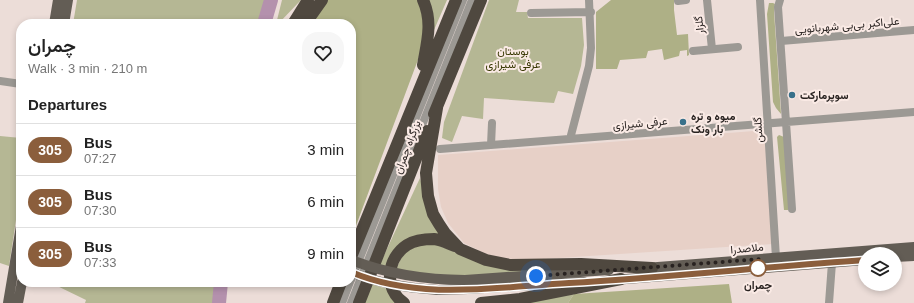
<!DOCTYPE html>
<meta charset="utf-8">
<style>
:root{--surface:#fff;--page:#f6f6f6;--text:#222;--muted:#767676;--line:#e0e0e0}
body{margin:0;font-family:Arial,Vazirmatn,sans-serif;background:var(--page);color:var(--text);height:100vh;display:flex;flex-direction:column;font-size:15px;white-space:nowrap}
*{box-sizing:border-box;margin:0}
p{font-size:13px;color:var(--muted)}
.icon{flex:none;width:22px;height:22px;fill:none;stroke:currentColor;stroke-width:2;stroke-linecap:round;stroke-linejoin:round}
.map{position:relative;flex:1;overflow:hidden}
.details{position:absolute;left:16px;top:19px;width:340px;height:268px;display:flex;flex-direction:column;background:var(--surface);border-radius:16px;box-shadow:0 2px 6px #0003}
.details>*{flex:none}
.badge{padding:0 8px;border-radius:13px;font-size:14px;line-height:26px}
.fabs{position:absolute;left:858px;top:247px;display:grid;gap:8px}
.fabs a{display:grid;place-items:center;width:44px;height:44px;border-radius:50%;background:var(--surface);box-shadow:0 2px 6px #0003;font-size:20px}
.you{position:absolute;width:20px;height:20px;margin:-10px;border:3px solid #fff;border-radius:50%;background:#1a73e8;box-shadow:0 0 0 6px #1a73e833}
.map>.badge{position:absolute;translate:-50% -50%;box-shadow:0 0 0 2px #fff}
h2{padding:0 12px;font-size:15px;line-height:36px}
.round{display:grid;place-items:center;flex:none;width:42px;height:42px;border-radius:16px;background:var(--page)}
.summary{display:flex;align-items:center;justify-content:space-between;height:68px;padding:0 12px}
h1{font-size:19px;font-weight:600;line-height:30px}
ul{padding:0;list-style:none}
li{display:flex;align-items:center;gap:12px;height:52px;padding:0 12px;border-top:1px solid var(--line)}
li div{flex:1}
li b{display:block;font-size:15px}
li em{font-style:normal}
li .badge{min-width:44px;font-weight:700;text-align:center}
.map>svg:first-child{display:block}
.built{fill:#e7d0c7}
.green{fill:#b5b794}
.forest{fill:#aeb086}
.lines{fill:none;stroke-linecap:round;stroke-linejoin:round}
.river{stroke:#b491ad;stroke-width:14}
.minor{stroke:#9c9994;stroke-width:8}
.major{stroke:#635d55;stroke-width:10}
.highway{stroke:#4f483f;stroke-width:12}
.major-bridge{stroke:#635d55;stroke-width:10}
.line-casing{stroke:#fff;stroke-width:9}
.line{stroke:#8b5e3c;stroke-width:6}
.walk{stroke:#282220;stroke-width:4;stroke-dasharray:0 7.2}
.poi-dot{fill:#39718b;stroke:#faeae5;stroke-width:1.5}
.stop-dot{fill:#fff;stroke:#8b5e3c;stroke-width:2}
.labels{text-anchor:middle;stroke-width:4;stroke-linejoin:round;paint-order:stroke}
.street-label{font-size:11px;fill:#282220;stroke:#faeae5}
.park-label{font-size:11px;fill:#363600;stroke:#faeae5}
.poi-label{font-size:11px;font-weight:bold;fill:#282220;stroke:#faeae5;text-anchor:start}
.stop-label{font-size:11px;font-weight:bold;fill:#282220;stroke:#faeae5}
</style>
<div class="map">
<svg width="914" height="303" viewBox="0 0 914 303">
<rect width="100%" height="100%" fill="#ecddd8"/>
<path class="built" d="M766 130 773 244 513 261 486 254 464 243 448 223 441 207 438 189V155Z"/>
<path class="green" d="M77 0H273L268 24H73Z
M282 0H301L278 24H276Z
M427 0H447L434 30Z
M489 0H519L516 12H527L528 18H582L584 45 581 66 573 94 558 91 554 103 484 98 483 119 462 116 452 142 442 138 444 122Z
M0 136 21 138V187L9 266 0 263Z
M420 178 423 189 449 240 420 236 387 269 379 266Z
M430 242 475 260 578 267 479 276 418 274 396 270C405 247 409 249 430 242Z
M49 282H224L221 303H85L86 300Z
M370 284 388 289 400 303H364Z
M574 294 568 303H523Z"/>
<path class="forest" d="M327 0H419L424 13 422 49 351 239V24H310Z
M611 0H674V10L677 35 688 34 689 55 687 56V50L680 51 679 56 664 60 662 49 648 51 646 58 620 60 617 69H596V12Z
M769 3H773L775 4 774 12 781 114 776 108 773 102 767 14Z
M779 135 784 137 789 208 788 210H784L777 137Z
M729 284 732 303H568L574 294Z"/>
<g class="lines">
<path class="river" d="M264 24 271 0
M219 303 221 282"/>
<path class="minor" d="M707 0 712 49
M760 0 776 258
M780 0 778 7 792 209
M678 1 686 0
M531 13 591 12
M781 41 914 30
M693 51 738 47
M0 81 21 84
M570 139 589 66 591 48 589 0
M491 145 492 123
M440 149 914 112
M351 280 463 0
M342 303 350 282
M351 303 472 0
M829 303 832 263"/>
<path class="major" d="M54 24 58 0
M64 24 68 0
M895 257 914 256
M645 268 914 247
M465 280 609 270
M614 280 865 260
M438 290 468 289 584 282
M8 303 21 226
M18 303 22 282"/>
<path class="highway" d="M423 0C433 22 427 42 423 65
M293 24 308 0
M305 24 322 0
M437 108 426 173 428 196 433 214 439 224 445 233 460 249 486 260 510 265 581 264 652 268
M434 114 481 0
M351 257 456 0
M333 303 341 282
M359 303 427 131
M404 303C383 289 387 258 407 245 415 240 426 239 434 239 442 240 449 244 455 246
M481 303 520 299 621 279"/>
<path class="major-bridge" d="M351 260C388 274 426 280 465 280
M351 272C379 284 408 288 438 290"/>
</g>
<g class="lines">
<defs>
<path id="line" d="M351 272C419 301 498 287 569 283 668 277 766 267 865 260"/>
</defs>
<use href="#line" class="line-casing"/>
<use href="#line" class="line"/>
<path class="walk" d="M536 276 761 259 758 268"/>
</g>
<g class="poi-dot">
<circle cx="792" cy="95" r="4"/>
<circle cx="683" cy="122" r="4"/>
</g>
<circle class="stop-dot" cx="758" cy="268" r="8"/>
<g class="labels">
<g class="street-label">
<text transform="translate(699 25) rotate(-96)" y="4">گلزار</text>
<text transform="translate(847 25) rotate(-5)" y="4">علی‌اکبر بی‌بی شهربانویی</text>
<text transform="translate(640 123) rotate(-5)" y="4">عرفی شیرازی</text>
<text transform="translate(758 130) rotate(-94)" y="4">گلشن</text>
<text transform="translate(407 147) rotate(-69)" y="4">بزرگراه چمران</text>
<text transform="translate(747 248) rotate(-5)" y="4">ملاصدرا</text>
</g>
<g class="park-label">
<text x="513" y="55">بوستان<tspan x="513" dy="13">عرفی شیرازی</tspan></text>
</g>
<g class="poi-label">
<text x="800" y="99">سوپرمارکت</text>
<text x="691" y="120">میوه و تره<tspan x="691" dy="13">بار ونک</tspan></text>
</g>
<g class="stop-label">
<text x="758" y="289">چمران</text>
</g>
</g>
</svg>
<div class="fabs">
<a><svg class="icon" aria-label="layers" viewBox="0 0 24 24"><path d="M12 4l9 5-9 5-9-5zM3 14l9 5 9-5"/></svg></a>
</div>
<div class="you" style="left:536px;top:276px"></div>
<section class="details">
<div class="summary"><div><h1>چمران</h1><p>Walk · 3 min · 210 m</p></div><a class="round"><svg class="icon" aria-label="heart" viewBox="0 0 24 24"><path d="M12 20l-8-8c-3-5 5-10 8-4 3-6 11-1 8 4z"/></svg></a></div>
<h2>Departures</h2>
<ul>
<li><span class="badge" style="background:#8b5e3c;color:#fff">305</span><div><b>Bus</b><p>07:27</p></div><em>3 min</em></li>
<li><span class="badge" style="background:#8b5e3c;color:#fff">305</span><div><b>Bus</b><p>07:30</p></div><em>6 min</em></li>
<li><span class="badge" style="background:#8b5e3c;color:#fff">305</span><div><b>Bus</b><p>07:33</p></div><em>9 min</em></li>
</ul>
</section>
</div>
